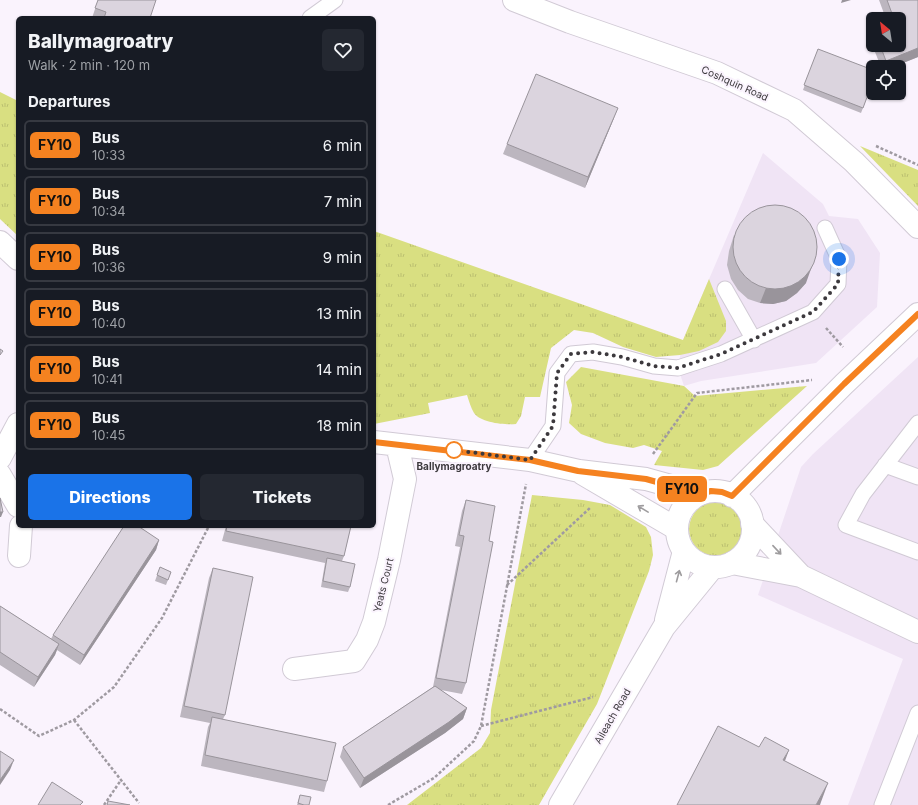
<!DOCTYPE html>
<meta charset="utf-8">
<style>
:root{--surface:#171b24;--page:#242831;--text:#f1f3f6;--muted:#9ea1a6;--line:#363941;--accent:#1a73e8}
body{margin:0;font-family:Inter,sans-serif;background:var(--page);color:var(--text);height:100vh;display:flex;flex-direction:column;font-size:15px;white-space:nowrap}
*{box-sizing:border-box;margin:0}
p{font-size:13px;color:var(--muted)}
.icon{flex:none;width:22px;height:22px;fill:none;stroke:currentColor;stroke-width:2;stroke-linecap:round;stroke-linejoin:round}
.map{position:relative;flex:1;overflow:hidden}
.sheet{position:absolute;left:16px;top:16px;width:360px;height:512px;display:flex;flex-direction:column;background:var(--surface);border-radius:6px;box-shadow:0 1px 3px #0004}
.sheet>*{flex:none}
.badge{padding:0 8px;border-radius:6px;font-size:14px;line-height:26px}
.needle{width:26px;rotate:330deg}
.tools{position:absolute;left:866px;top:12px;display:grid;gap:8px}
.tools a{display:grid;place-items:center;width:40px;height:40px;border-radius:6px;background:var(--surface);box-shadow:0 1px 3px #0004;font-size:20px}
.you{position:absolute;width:20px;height:20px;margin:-10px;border:3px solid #fff;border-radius:50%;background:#1a73e8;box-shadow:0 0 0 6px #1a73e833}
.map>.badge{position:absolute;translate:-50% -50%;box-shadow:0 0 0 2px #fff}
h2{padding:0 12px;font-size:15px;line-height:36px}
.round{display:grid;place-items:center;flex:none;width:42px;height:42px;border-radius:6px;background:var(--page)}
.summary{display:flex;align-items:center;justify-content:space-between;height:68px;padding:0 12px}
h1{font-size:19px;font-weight:800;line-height:30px}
.primary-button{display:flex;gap:8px;margin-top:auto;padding:8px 12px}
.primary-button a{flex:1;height:46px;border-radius:6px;background:var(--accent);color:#fff;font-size:16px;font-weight:800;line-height:46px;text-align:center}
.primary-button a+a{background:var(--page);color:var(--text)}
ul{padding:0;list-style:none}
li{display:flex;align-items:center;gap:12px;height:50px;margin:0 8px 6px;padding:0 4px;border:2px solid var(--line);border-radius:6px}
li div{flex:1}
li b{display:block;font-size:15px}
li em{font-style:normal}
li .badge{min-width:44px;font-weight:700;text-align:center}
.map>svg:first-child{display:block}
.built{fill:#f0e4f5}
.grass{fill:url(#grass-tufts)}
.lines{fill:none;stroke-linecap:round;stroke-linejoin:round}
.service-casing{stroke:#d1cad5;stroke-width:17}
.minor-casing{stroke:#d1cad5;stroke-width:24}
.tertiary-casing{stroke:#d1cad5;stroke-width:24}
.path{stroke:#9f9aa1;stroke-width:2.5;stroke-dasharray:3 2;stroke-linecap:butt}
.service{stroke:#fff;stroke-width:15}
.minor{stroke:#fff;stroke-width:22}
.tertiary{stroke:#fff;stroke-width:22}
.wall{fill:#bcb6bf}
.shaded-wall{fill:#99949b}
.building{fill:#dbd4de;stroke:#99949b}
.oneway{stroke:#9e9c9e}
.line-casing{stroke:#fff;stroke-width:9}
.line{stroke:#f58220;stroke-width:6}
.walk{stroke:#3c393d;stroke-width:4;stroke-dasharray:0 7.2}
.stop-dot{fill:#fff;stroke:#f58220;stroke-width:2}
.labels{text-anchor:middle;stroke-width:4;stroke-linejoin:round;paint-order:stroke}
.street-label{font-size:10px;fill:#3c393d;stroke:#faf3fd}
.stop-label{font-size:10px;font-weight:bold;fill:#3c393d;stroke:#faf3fd}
</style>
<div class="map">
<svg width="918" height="805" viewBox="0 0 918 805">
<defs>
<pattern id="grass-tufts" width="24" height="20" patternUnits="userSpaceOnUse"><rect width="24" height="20" fill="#d9df81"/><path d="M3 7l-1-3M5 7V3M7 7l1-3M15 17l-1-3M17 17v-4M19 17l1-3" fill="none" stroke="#bbc070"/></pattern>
</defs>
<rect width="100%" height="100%" fill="#faf3fd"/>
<path class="built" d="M763 153 823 204 829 216 858 219 880 253 877 307 816 363 701 381 684 386 678 368 683 340Z
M918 357V805H848L903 659 758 595 801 467 813 454Z"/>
<path class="grass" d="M0 92 18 101V236L0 219Z
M860 146 918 170V206Z
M374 231 683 340 709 279 726 321V331L718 342 699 351 680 355 656 357 623 347 593 333 574 330 551 348 540 397H525L521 416 516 424C505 425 481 423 474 413 471 408 469 401 467 395L428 403 430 413 374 424Z
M581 367 684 386 695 396 807 386 718 466 703 470 654 465 662 451 644 445 633 448 605 443 581 434 569 423 572 405 566 382Z
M532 495 583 500 610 505 646 527 651 537 653 555 649 571 597 704 539 805H407L481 748 490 733 491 710Z
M689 529a27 27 0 1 1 54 0a27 27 0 1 1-54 0Z"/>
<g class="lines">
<defs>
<path id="service" d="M310 18 335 0
M725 289 754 340
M918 423 863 494 846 525 918 552
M530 460 553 426 557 373 571 354 593 352 622 357 654 366 678 368 721 354 813 312 838 284 839 259 825 228
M885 465 918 477
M882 805 918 713"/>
<path id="minor" d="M514 0 570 22 717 73 794 110 854 162 918 227
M0 242 18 259
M374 442 530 460 579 471 646 479 700 494
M0 458 18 424
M583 474 677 529
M0 475 18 506
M752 524 801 576
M19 556 21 526
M732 563 801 576 918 632
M294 669 354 661 367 640 374 622 389 560 405 479 397 445"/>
<path id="tertiary" d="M677 529a38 38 0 1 1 76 0a38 38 0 1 1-76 0Z
M732 496 844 384 918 314
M666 620 684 551
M560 805 664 627 713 567"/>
</defs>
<use href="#service" class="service-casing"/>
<use href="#minor" class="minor-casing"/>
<use href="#tertiary" class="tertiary-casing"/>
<path class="path" d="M876 146 918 165
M826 328 843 347
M653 454 697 393 812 380
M507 585 591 507
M0 709 39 736 74 720 114 687 162 618 209 526
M74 720 139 803
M481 726 593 697
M104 805 121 780
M388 805 434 778 474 741 481 726 526 484"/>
<use href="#service" class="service"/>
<use href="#minor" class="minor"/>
<use href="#tertiary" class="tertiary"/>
</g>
<path class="wall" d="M98 0 150 18H92Z
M879 0H918V57L893 67H881L873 47 874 45H899V19H886Z
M818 49 873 82 861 113 803 90Z
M614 118 585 188 503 154 507 144Z
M734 235 806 283 797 293 786 301 773 304 760 303 748 299 738 290 731 279 727 265 729 251Z
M466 500 489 541 466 683 462 694 441 690 467 708 463 719 445 733 360 788 340 757 343 747 433 687 460 547 455 546 462 511Z
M226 526H351L344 556 342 561 350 587 348 592 321 587 325 563 222 541Z
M159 540 156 550 80 665 57 650 55 655 34 687 0 665V606L51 639 53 635Z
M160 567 171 572 166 585 155 581Z
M213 568 225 715 223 719 327 781 324 792 201 766 208 727 210 723 180 717 209 578Z
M300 795 309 805H297Z"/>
<path class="shaded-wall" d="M842 0H851L841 3Z
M918 48V57L893 67H884L886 61Z
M618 108 614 118 585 188 588 177Z
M816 255 806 283 797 293 786 301 773 304 760 303 766 288Z
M0 512H3L1 517H0Z
M159 540 156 550 80 665 84 655Z
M59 644 55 655 34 687 38 677Z
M467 708 463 719 445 733 360 788 364 778Z
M789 750 782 769 783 760Z
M14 760 10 770 0 785V780Z
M828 783 821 802 820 805H816Z"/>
<path class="building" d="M98 0H156L150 18H104L106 12 95 8Z
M887 0H918V48L886 61 880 45H899V19H894Z
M818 49 873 70V81L863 108 804 85Z
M536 74 618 108 588 177 507 144Z
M733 247a42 42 0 1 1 84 0a42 42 0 1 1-84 0Z
M0 349 3 351 0 355Z
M0 498 3 512H0Z
M466 500 495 506 489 541 493 542 466 683 436 678 464 536 459 535Z
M124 526H138L159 540 84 655 53 635Z
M227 526H351L344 556 226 531Z
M327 558 355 564 350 587 323 581Z
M160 567 171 572 168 580 157 575Z
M213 568 253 577 225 715 184 706Z
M0 606 59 644 38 677 0 652Z
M435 686 467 708 449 722 364 778 343 747Z
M212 717 336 743 327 781 205 755Z
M718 726 759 747 765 737 789 750 783 760 828 783 816 805H677Z
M0 751 14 760 0 780Z
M52 782 83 802 80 805H38Z
M300 795 311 797 309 805H304L298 803Z
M108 801 130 805H107Z"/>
<defs><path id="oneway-shaft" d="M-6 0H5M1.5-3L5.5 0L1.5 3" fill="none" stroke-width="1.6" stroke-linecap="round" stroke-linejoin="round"/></defs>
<g class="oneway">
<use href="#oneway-shaft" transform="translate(643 509) rotate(-149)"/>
<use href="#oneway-shaft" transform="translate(777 550) rotate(47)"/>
<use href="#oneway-shaft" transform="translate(678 576) rotate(-75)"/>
</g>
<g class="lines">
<defs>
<path id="line" d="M374 442 530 460 578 471 646 479 700 494 711 491 722 492 732 496 844 384 918 314"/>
</defs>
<use href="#line" class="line-casing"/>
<use href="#line" class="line"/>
<path class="walk" d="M454 450 530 460 553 426 557 373 571 354 593 352 622 357 654 366 678 368 721 354 813 312 838 284 839 259"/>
</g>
<circle class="stop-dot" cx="454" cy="450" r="8"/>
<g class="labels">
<g class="street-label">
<text transform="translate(735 83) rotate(24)" y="4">Coshquin Road</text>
<text transform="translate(383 585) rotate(-76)" y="4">Yeats Court</text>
<text transform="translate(612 716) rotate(-60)" y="4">Aileach Road</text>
</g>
<g class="stop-label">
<text x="454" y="470">Ballymagroatry</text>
</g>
</g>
</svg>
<div class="tools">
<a><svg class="needle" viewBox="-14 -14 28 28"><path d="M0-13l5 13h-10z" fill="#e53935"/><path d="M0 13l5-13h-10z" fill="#9ea1a6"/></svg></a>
<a><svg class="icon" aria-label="locate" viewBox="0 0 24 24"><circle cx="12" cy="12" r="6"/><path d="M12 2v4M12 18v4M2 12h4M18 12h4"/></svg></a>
</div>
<div class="you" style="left:839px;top:259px"></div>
<b class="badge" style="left:682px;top:489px;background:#f58220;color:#111">FY10</b>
<section class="sheet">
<div class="summary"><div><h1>Ballymagroatry</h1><p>Walk · 2 min · 120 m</p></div><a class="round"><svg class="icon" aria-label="heart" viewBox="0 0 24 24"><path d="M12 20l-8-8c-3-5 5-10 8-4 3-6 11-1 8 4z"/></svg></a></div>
<h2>Departures</h2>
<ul>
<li><span class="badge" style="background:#f58220;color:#111">FY10</span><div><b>Bus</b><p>10:33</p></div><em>6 min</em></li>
<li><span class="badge" style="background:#f58220;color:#111">FY10</span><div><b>Bus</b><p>10:34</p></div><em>7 min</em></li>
<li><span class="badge" style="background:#f58220;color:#111">FY10</span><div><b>Bus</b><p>10:36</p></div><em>9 min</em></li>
<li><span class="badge" style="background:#f58220;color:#111">FY10</span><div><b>Bus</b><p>10:40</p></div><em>13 min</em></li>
<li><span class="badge" style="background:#f58220;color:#111">FY10</span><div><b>Bus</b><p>10:41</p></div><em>14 min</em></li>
<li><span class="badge" style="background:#f58220;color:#111">FY10</span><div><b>Bus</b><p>10:45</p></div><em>18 min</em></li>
</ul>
<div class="primary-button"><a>Directions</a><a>Tickets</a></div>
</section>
</div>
